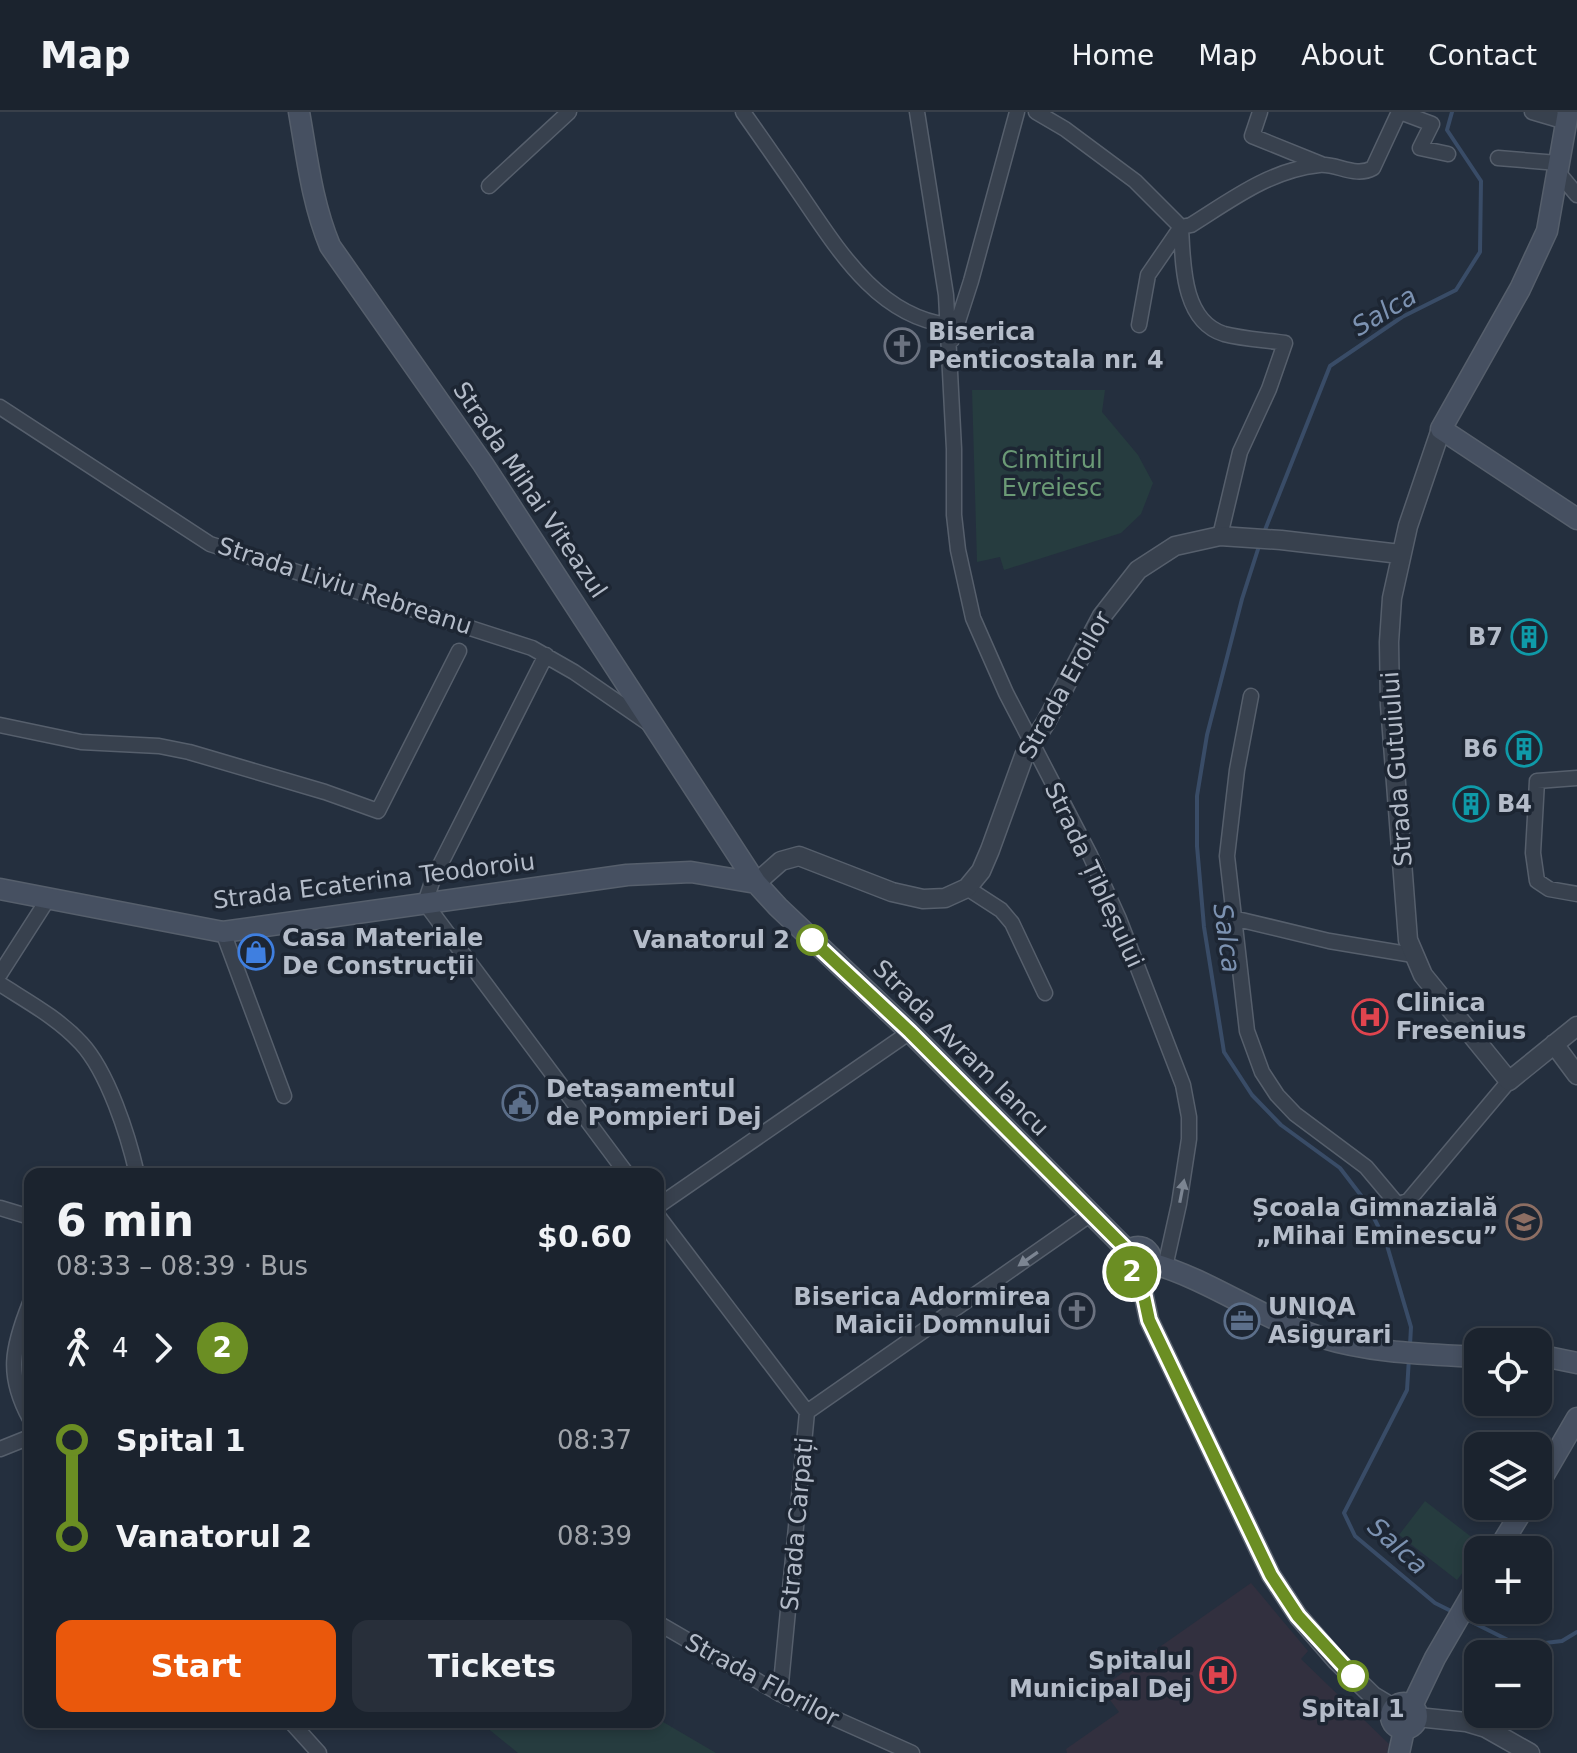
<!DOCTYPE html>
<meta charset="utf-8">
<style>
:root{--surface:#1b232e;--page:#282f3a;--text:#f1f3f6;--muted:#a0a4aa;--line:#39404a;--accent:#ea580c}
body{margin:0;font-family:"DejaVu Sans",sans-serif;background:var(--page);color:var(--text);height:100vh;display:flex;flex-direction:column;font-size:30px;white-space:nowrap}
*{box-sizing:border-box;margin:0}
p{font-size:26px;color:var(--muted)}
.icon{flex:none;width:44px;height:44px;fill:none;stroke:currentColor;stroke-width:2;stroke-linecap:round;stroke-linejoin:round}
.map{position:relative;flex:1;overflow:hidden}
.sheet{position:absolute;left:24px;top:1056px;width:640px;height:560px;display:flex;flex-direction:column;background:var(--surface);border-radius:16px;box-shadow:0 4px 12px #0003,0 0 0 2px var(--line)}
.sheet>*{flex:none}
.badge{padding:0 16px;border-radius:26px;font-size:28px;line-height:52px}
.buttons{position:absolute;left:1464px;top:1216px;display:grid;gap:16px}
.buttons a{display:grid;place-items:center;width:88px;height:88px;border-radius:16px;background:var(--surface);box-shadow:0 4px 12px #0003,0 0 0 2px var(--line);font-size:40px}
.map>.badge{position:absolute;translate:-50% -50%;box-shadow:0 0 0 4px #fff}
.legs{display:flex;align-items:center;gap:12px;height:88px;padding:0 32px;font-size:26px}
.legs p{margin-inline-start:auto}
.headline{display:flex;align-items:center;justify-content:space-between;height:136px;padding:0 32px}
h1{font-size:44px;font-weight:600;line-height:60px}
.action{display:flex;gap:16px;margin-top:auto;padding:16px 32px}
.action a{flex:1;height:92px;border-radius:16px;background:var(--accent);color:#fff;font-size:32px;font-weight:600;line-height:92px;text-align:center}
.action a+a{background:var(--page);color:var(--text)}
ul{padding:0 32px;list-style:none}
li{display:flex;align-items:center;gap:28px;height:96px;font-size:30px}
li i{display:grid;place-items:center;width:12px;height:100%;margin:0 10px;background:currentColor}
li i::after{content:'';width:20px;height:20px;margin:-10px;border:6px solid;border-radius:50%;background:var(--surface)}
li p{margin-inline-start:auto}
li:first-child i{background:linear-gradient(#0000 50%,currentColor 0)}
li:last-child i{background:linear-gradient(currentColor 50%,#0000 0)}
header{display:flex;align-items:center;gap:48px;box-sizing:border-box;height:112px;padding:0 40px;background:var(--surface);border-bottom:2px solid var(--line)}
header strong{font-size:38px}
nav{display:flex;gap:44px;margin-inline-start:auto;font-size:28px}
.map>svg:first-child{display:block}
.medical{fill:#32303f}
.green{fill:#263c3f}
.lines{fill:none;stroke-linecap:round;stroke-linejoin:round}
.stream{stroke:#394c67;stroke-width:4}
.minor-casing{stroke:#565f6c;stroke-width:17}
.tertiary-casing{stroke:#565f6c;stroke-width:21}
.secondary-casing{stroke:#565f6c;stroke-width:23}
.minor{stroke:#38414e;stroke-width:14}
.tertiary{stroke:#38414e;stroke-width:18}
.secondary{stroke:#465061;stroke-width:20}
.oneway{fill:#7c8592}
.line-1-casing{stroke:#fff;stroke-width:18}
.line-1{stroke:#6b8e23;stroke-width:12}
.stop-1-dot{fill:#fff;stroke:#6b8e23;stroke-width:4}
.labels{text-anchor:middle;stroke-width:7;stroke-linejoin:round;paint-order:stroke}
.poi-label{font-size:24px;font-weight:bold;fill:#b4bcc9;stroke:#1d2633;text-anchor:start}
.park-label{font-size:24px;fill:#6b9a76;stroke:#1d2633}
.street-label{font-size:24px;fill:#b4bcc9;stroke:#1d2633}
.stop-label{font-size:24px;font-weight:bold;fill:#b4bcc9;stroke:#1d2633;text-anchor:end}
.water-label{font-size:26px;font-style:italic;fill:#7c92b1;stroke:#1d2633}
</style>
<header>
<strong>Map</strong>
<nav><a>Home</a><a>Map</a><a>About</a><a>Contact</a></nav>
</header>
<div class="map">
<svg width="1577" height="1641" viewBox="0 0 1577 1641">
<rect width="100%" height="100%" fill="#242f3e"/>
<path class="medical" d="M1251 1471 1308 1539 1301 1547 1389 1632 1387 1641H1067L1066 1637 1119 1600 1101 1576Z"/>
<path class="green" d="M972 278H1105L1102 300 1138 343 1153 371 1141 402 1121 421 1004 458 1000 445 977 450Z
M1425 1389 1483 1434 1457 1468 1399 1423Z
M658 1607 716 1641H518L480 1610H658Z"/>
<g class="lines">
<path class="stream" d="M1263 423 1330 254 1402 205 1456 178 1480 140 1481 69 1447 18 1452 0
M1260 431 1242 487 1207 623 1197 684V734L1204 815 1224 940 1252 983 1281 1013 1340 1056 1366 1090 1386 1130 1411 1215 1410 1233
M1409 1246 1407 1278 1344 1401 1355 1424 1435 1491 1455 1501
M1466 1507 1520 1534 1562 1529 1577 1520"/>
<defs>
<path id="minor" d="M743 0C762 27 781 54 800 82 837 136 877 204 948 213
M917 0 946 183 954 337V403L958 438 973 506 1006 581 1090 743 1119 807 1183 973 1189 1005V1027L1179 1092 1165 1155
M1036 0 1065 17 1135 69 1181 115
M1260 0 1252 24 1321 52
M1400 0 1432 12 1420 36 1448 42
M1532 0 1566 10
M1498 46 1558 51
M1557 59 1577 83
M489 74 569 0
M1181 115C1183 151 1182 209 1224 222 1243 227 1265 228 1285 231L1269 277 1240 340 1220 424
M1181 115 1191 113C1231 88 1270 58 1319 53 1337 51 1355 66 1373 56L1399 0
M1139 213 1148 163 1181 115
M952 228 971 169 1017 0
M0 295 210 432 532 536 574 560 648 611
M546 543 433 767 425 791 627 1062
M1251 584 1237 658 1227 744 1247 919 1262 960 1277 983 1295 1002 1366 1055 1398 1093 1409 1088 1509 969
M0 613 81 630 159 634 189 640 325 680 378 699 459 539
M1577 666 1537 669 1533 741 1537 769 1549 777 1577 782
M967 776 1001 798 1012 811 1045 881
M1233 806 1329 829 1413 843
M223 820 284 984
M0 862 48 787
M0 872C28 890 58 906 81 931 108 960 128 1023 137 1062
M658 1094 910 920
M0 1096 30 1105
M658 1104 807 1300
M30 1191C12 1236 6 1263 30 1307
M807 1300 1091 1102
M0 1337 30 1325
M658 1511 780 1582 912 1641
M780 1582 807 1300
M291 1610 319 1641"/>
<path id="tertiary" d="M1441 317 1408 414 1392 486 1389 530 1390 593 1408 828 1423 863 1509 969 1577 914
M756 771 781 749 799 744 892 780 923 787 945 786 967 776 981 759 990 738 1024 644 1046 610 1102 504 1138 458 1175 434 1220 424 1281 428 1400 442
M1554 932 1577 963
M1139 1161 1149 1208 1271 1463 1298 1504 1337 1549 1373 1584 1393 1596
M1417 1605 1466 1610 1486 1616 1530 1641"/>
<path id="secondary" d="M299 0C307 45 312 91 330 134L483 352 756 771 778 795 910 920 1128 1139
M1568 0 1547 119 1520 177 1441 317 1577 407
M0 777 223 820 627 763 691 760 756 771
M1125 1148a13 13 0 1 1 26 0a13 13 0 1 1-26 0Z
M1151 1151C1211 1168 1261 1207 1320 1225 1371 1241 1425 1242 1478 1245
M1538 1243 1577 1251
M1538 1373 1577 1306
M1498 1438 1525 1394
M1391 1604a13 13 0 1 1 26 0a13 13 0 1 1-26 0Z
M1412 1594 1435 1546 1478 1472
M1399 1641 1404 1618"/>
</defs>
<use href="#minor" class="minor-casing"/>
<use href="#tertiary" class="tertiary-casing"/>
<use href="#secondary" class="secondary-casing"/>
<use href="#minor" class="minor"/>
<use href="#tertiary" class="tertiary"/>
<use href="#secondary" class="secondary"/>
</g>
<defs><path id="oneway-solid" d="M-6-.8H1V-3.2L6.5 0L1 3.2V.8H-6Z" transform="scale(2)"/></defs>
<g class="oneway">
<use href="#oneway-solid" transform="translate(1182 1079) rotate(-79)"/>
<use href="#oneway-solid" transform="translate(1028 1147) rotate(145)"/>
</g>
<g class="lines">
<defs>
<path id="line-1" d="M812 828 910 920 1128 1139 1124 1149 1129 1158 1139 1161 1149 1208 1271 1463 1298 1504 1353 1564"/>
</defs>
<use href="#line-1" class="line-1-casing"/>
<use href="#line-1" class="line-1"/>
</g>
<defs>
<symbol id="church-ring" viewBox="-11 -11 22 22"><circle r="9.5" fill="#1d2633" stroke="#6b7280" stroke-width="1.5"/><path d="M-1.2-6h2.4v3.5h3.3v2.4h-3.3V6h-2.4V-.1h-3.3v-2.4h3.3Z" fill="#6b7280"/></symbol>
<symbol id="building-ring" viewBox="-11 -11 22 22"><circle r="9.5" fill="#1d2633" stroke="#0f9aa8" stroke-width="1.5"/><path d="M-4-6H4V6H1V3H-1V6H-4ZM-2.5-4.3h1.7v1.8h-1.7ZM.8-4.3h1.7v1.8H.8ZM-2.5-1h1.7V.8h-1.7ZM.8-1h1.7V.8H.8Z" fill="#0f9aa8"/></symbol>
<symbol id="shop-ring" viewBox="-11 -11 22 22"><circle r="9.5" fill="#1d2633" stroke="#3f7fe0" stroke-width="1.5"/><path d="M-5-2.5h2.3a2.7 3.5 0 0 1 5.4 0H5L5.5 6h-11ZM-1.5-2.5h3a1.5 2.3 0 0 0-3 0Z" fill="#3f7fe0"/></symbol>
<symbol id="hospital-ring" viewBox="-11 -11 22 22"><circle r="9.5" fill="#1d2633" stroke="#e0444e" stroke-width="1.5"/><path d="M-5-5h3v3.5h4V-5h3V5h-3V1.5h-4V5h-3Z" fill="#e0444e"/></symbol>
<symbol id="civic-ring" viewBox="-11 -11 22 22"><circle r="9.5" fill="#1d2633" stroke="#5c6f8a" stroke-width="1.5"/><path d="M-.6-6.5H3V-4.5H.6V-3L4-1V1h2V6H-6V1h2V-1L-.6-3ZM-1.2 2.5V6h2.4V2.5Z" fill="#5c6f8a"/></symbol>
<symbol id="school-ring" viewBox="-11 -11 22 22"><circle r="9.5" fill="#1d2633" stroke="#8d6e63" stroke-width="1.5"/><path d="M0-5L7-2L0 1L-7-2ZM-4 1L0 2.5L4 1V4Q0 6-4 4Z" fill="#8d6e63"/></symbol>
<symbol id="office-ring" viewBox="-11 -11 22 22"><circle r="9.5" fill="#1d2633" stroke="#5c6f8a" stroke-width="1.5"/><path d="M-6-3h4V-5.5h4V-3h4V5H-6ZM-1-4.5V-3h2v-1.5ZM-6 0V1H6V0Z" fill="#5c6f8a"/></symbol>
</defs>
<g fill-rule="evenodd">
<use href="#church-ring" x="882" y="214" width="40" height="40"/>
<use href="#building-ring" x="1509" y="505" width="40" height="40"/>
<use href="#building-ring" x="1504" y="617" width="40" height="40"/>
<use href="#building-ring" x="1451" y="672" width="40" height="40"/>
<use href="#shop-ring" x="236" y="820" width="40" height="40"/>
<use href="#hospital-ring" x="1350" y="885" width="40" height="40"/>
<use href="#civic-ring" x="500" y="971" width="40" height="40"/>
<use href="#school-ring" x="1504" y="1090" width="40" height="40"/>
<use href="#church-ring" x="1057" y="1179" width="40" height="40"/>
<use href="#office-ring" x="1222" y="1189" width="40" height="40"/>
<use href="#hospital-ring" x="1198" y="1543" width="40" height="40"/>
</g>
<g class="stop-1-dot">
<circle cx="812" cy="828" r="14"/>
<circle cx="1353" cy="1564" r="14"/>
</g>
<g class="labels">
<g class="poi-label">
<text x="928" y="228">Biserica<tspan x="928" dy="28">Penticostala nr. 4</tspan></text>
<text x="1503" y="533" text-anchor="end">B7</text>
<text x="1498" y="645" text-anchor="end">B6</text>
<text x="1497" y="700">B4</text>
<text x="282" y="834">Casa Materiale<tspan x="282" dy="28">De Construcții</tspan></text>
<text x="1396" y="899">Clinica<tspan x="1396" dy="28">Fresenius</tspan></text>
<text x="546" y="985">Detașamentul<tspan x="546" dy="28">de Pompieri Dej</tspan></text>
<text x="1498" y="1104" text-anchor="end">Școala Gimnazială<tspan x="1498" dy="28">„Mihai Eminescu”</tspan></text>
<text x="1051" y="1193" text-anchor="end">Biserica Adormirea<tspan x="1051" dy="28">Maicii Domnului</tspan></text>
<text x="1268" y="1203">UNIQA<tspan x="1268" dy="28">Asigurari</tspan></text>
<text x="1192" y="1557" text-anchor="end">Spitalul<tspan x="1192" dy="28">Municipal Dej</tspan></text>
</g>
<g class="park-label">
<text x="1052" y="356">Cimitirul<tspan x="1052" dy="28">Evreiesc</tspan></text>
</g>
<g class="street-label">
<text transform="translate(530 378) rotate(56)" y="8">Strada Mihai Viteazul</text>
<text transform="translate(345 474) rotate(18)" y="8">Strada Liviu Rebreanu</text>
<text transform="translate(1065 573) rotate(-61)" y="8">Strada Eroilor</text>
<text transform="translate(1397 657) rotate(-94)" y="8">Strada Gutuiului</text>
<text transform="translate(1094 763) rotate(65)" y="8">Strada Țibleșului</text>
<text transform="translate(374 769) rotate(-7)" y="8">Strada Ecaterina Teodoroiu</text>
<text transform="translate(961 936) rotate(45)" y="8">Strada Avram Iancu</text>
<text transform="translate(797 1412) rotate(-85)" y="8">Strada Carpați</text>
<text transform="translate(762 1568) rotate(28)" y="8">Strada Florilor</text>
</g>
<g class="stop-label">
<text x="790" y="836">Vanatorul 2</text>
<text x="1353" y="1605" text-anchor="middle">Spital 1</text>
</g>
<g class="water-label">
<text transform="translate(1384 199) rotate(-31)" y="9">Salca</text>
<text transform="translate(1227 826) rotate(82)" y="9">Salca</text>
<text transform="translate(1398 1434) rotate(42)" y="9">Salca</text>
</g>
</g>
</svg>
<div class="buttons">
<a><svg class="icon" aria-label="locate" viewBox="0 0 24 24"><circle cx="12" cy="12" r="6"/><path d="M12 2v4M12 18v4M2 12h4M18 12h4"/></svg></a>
<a><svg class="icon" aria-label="layers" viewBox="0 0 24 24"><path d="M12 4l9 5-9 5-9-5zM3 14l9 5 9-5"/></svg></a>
<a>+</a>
<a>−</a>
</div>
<b class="badge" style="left:1132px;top:1160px;background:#6b8e23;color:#fff">2</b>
<section class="sheet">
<div class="headline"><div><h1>6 min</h1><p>08:33 – 08:39 · Bus</p></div><b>$0.60</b></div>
<div class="legs"><svg class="icon" aria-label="walk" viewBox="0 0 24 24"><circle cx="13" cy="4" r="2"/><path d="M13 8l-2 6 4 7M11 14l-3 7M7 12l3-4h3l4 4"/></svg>4<svg class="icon" aria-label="forward" viewBox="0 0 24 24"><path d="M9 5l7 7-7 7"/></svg><b class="badge" style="background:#6b8e23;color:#fff">2</b></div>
<ul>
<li><i style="color:#6b8e23"></i><b>Spital 1</b><p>08:37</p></li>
<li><i style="color:#6b8e23"></i><b>Vanatorul 2</b><p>08:39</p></li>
</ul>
<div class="action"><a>Start</a><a>Tickets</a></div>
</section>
</div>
